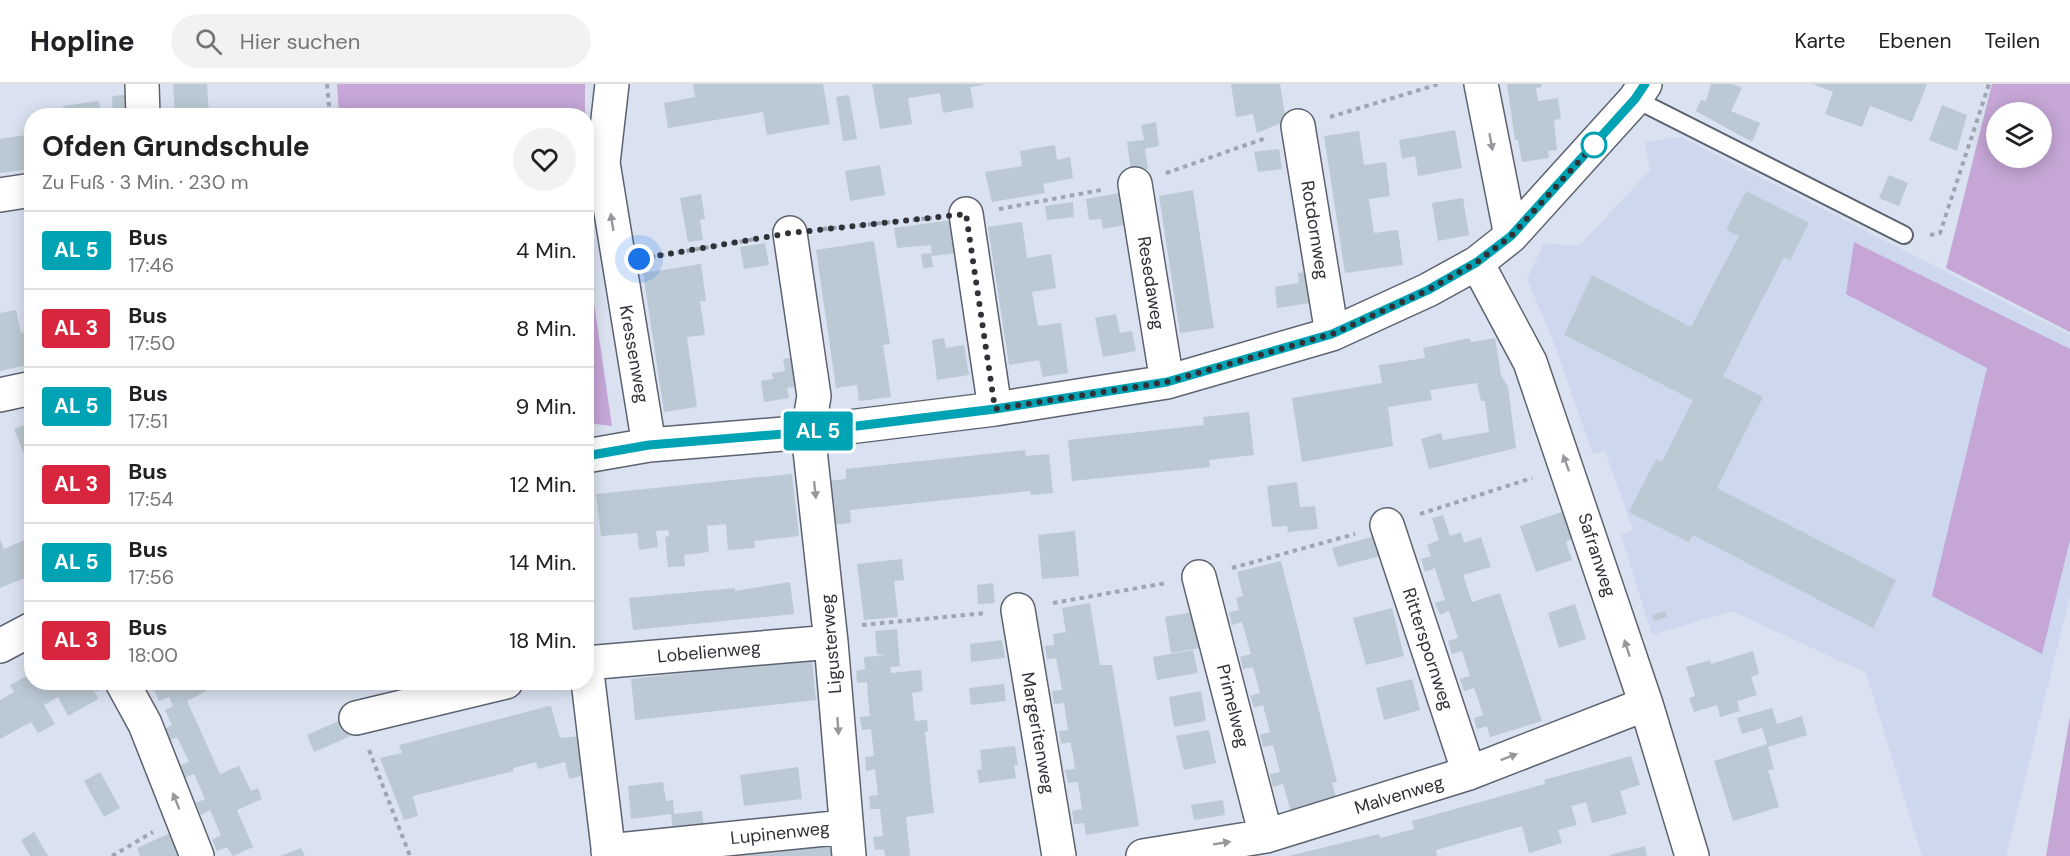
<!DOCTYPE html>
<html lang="de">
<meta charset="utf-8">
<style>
:root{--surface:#fff;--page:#f2f2f2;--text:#202124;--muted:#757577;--line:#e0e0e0}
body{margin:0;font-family:"DM Sans",sans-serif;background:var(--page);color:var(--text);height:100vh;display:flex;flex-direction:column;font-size:22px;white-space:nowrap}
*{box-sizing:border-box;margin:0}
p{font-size:20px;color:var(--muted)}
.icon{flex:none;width:33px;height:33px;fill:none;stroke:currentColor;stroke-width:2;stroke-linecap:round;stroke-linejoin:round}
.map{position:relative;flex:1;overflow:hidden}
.sheet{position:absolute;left:24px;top:24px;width:570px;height:582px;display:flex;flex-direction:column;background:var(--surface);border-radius:24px;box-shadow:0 3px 15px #0003}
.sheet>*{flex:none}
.badge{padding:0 12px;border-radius:4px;font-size:21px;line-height:39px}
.buttons{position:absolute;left:1986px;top:18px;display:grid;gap:12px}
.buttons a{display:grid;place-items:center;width:66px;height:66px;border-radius:50%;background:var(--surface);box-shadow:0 3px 15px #0003;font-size:30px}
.you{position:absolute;width:30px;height:30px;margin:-15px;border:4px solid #fff;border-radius:50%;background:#1a73e8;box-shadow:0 0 0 9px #1a73e833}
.map>.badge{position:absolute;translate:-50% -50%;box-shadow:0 0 0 3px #fff}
.round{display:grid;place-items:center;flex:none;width:63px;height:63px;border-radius:32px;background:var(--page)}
.head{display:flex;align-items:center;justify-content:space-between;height:102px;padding:0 18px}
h1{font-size:28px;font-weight:700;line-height:45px}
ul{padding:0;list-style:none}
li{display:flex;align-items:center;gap:18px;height:78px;padding:0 18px;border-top:2px solid var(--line)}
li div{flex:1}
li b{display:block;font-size:22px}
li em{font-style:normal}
li .badge{min-width:66px;font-weight:700;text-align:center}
header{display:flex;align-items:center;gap:36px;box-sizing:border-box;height:84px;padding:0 30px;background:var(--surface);border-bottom:2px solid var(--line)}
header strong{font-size:28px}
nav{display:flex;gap:33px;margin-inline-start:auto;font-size:21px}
.search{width:420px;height:54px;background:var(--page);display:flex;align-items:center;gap:15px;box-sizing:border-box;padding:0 21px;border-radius:33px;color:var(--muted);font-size:22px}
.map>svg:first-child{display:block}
.built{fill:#cdd8ee}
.green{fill:#c5a6d6;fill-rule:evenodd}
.building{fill:#bbc9d4}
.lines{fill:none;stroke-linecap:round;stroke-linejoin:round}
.service-casing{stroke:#5c626f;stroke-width:20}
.minor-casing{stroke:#5c626f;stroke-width:36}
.path{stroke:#9fa5b0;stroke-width:4;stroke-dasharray:4.5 4.5;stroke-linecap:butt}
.service{stroke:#fff;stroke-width:16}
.minor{stroke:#fff;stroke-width:33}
.oneway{fill:#98989c}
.line-casing{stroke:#fff;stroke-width:14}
.line{stroke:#00a3b4;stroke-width:9}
.walk{stroke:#303238;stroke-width:6;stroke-dasharray:0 10.8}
.stop-dot{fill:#fff;stroke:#00a3b4;stroke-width:3}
.labels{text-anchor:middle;stroke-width:4.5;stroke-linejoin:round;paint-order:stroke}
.street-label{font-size:18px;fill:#303238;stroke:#fff}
</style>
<header>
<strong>Hopline</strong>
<div class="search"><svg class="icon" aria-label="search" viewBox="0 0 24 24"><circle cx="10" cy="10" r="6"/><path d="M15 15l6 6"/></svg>Hier suchen</div>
<nav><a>Karte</a><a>Ebenen</a><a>Teilen</a></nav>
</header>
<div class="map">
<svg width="2070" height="772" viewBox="0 0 2070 772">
<rect width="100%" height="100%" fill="#dae1f0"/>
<path class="built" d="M1681 53 2070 251V512L2006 772H1922L1866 589 1732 527 1652 551 1621 451 1633 446 1605 367 1593 370 1552 254 1527 195 1544 159 1579 162 1650 86 1645 58Z"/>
<path class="green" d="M337 0H585V31H339Z
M1992 0H2070V248L1946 184ZM2042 28V74H1996V28Z
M1854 158 2070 265V456L2042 570 1932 512 1987 284 1846 210Z
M586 171H587L612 342 587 339Z
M2070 632V772H2046Z"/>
<path class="building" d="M173 0H207L209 32H175Z
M693 0H823L830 40 767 51 763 28 668 44 664 19 695 13Z
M872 0H983V1L970 3 974 23 943 29 940 9 908 14 912 40 880 45Z
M1231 0H1280L1286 37 1257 49 1253 30 1236 33Z
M1507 0H1541L1542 3 1536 4 1538 17 1558 14 1561 35 1554 36 1557 66 1548 67 1549 74 1522 78 1518 56H1515Z
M1711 0H1732L1742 4 1731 27 1760 39 1752 58 1696 27 1701 16 1706 17Z
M1813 0H1927L1912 38 1870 22 1862 43 1825 30 1833 8Z
M134 10 135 32H113L112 12Z
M849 11 857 55 843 57 836 13Z
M99 17 101 32H64L63 22Z
M1942 21 1967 31 1957 67 1929 56Z
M1156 38 1159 62 1145 65 1148 85 1131 88 1127 58 1144 56 1141 41Z
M1455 46 1462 84 1418 92 1415 72 1402 75 1399 56Z
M1359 47 1364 81 1386 78 1390 112 1369 115 1374 149 1398 146 1403 181 1345 189 1324 52Z
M32 50V85L0 89V55Z
M1055 61 1057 76 1070 73 1073 94 1043 100 1045 109 992 118 985 88 1022 82 1020 67Z
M1279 65 1282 85 1258 88 1254 68Z
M880 81 885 111 850 117 845 87Z
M1889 91 1908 99 1899 122 1879 114Z
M1193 106 1214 244 1180 249 1159 112Z
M1130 107 1135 139 1103 145 1101 135 1089 136 1086 115Z
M1746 107 1809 139 1790 177 1784 173 1723 292 1763 313 1717 404 1896 496 1873 544 1693 451 1689 458 1629 428 1656 375 1662 378 1693 316 1564 251 1592 191 1691 243 1739 152 1726 146Z
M701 110 705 135 700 136 703 156 688 158 680 114Z
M1463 114 1469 151 1438 157 1432 119Z
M1073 118 1074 133 1047 136 1045 122Z
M959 135 964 168 932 172 931 161 897 164 894 144Z
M1022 138 1027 174 1051 170 1056 204 1032 208 1038 242 1061 239 1068 289 1043 293 1039 276 1009 281 988 143Z
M874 157 890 260 883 261 891 313 859 317 857 301 836 304 816 166Z
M765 159 769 181 744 185 740 163Z
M931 169 933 183 923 184 921 170Z
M701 180 706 217H700L705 251 687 253 697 323 664 328 643 189Z
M1314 187 1317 218 1277 224 1275 203 1299 199 1298 189Z
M16 226 21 249 32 247V280L0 287V229Z
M1116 230 1120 249 1132 247 1136 267 1103 273 1095 234Z
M944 254 946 264 964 261 969 291 937 296 932 256Z
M1470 254 1471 258 1495 254 1501 291 1508 303 1516 364 1429 385 1421 355 1441 349 1443 356 1489 348 1485 317H1481L1477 299 1430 306 1432 316 1388 323 1393 362 1302 378 1292 314 1382 299 1379 281 1425 274 1423 264Z
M803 272 807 301 787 304 789 314 764 318 761 297 773 295 772 289 785 287 783 275Z
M1249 328 1254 371 1209 376 1210 383 1072 397 1068 356 1204 341 1203 333Z
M27 340 32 350V373L26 375 14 345Z
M1025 366 1026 372 1049 370 1053 409 1031 411 1030 407 850 426 851 439 830 441 825 397 846 395V385Z
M792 390 799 452 754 457 755 464 728 466 726 440 707 442 709 468 684 471 685 482 668 483 665 453 669 452 668 446 656 447 658 463 639 466 637 449 601 452 596 410Z
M1297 398 1300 423 1315 422 1318 445 1288 448 1287 442 1272 443 1267 402Z
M1562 428 1572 455 1566 458 1572 476 1536 488 1520 442Z
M1443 431 1450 452 1461 448 1464 459 1481 453 1491 483 1463 491 1472 518 1500 509 1542 637 1490 653 1487 642 1477 645 1474 634 1483 631 1478 615 1474 604 1464 607 1460 595 1470 592 1462 567 1452 570 1448 557 1458 554 1449 527 1440 531 1435 519 1445 516 1435 484 1425 488 1421 475 1431 472 1427 461 1439 456 1432 434Z
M1075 447 1079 492 1042 495 1038 451Z
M1382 450 1388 470 1338 483 1332 464Z
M32 453V491L0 504V456L4 465Z
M902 475 904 496 894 497 898 533 864 536 857 480Z
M1281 477 1337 698 1332 699 1337 717 1291 728 1283 700 1273 703 1270 690 1280 688 1273 661 1263 663 1260 651 1270 648 1263 621 1254 624 1250 612 1260 609 1253 583 1243 585 1240 573 1251 570 1242 538 1232 541 1229 528 1239 526 1236 514 1243 512 1237 488Z
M790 498 794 530 633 546 629 514 735 504V507Z
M993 499 995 519 978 520 977 501Z
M1090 519 1100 581H1112L1139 742 1086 751 1084 739 1074 740 1072 727 1082 725 1078 698 1068 699 1065 686 1075 685 1073 669 1070 658 1061 660 1059 647 1068 646 1064 619 1054 620 1052 607 1062 606 1059 589 1056 574 1047 575 1045 562 1054 561 1053 550 1066 548 1062 524Z
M1575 520 1586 555 1559 564 1548 529Z
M1392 524 1404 572 1366 581 1353 534Z
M1199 527 1205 563 1171 569 1165 533Z
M1665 527 1667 533 1654 537 1652 531Z
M897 545 900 582 890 583 891 589 921 586 923 607 912 609 915 637 927 636 928 647 925 648 934 729 906 733 910 772H885L884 765 875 766 873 753 883 752 880 725H870L869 712 878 711 875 685 866 687 865 673 874 672 871 645 862 646 860 633 870 632 868 614 867 598 857 599 856 587 865 585 864 573 886 571 877 570 875 547Z
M1002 556 1005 574 971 578 970 560Z
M1193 566 1198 589 1157 596 1153 573Z
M1753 567 1759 590 1751 593 1757 611 1737 617 1740 627 1720 633 1717 621 1694 628 1689 614 1695 612 1686 583 1710 576 1711 580Z
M812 575 816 616 635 636 631 595Z
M32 589V598H111L96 608 91 601 98 615 68 632 58 613 44 621 55 640 38 649 31 638 0 655V616L14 608 10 601Z
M1412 595 1420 626 1384 636 1376 604Z
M162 598H223L187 617 220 690 239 682 251 707 258 704 262 715 237 726 253 763 233 772 227 763 217 767 212 756 221 751 210 726 201 731 196 719 205 715 194 690 184 694 179 682 189 678 177 653 168 657 163 646 172 641 165 626 173 622 169 613 159 617 154 605 163 601Z
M1004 600 1006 617 971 621 969 604Z
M1201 607 1206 637 1174 643 1169 613Z
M549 622H551L560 654 581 652 585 691 569 695 565 678 538 685 536 678 513 684 514 687 413 712 418 732 404 736 380 674 402 669 399 661Z
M1772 624 1777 640 1802 632 1807 651 1768 663 1774 685 1768 686 1779 723 1733 737 1714 677 1767 660 1762 644 1742 650 1737 634Z
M345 634 353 651 314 668 307 651Z
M1209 646 1216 679 1184 686 1176 652Z
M1015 662 1018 681H1014L1016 694 979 699 977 686 982 685 980 666Z
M1631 672 1640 701 1620 707 1627 730 1592 739 1586 718 1571 722 1577 741 1558 746 1562 759 1529 769 1522 742 1436 766 1437 772H1289L1379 750 1380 754 1414 745 1412 737 1545 700 1544 696Z
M798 683 802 715 744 722 740 691Z
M100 688 120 724 104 733 84 697Z
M663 698 666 717 673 716 674 730 702 727 704 746 673 749 671 730 631 735 628 702Z
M1223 716 1225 731 1194 736 1191 721Z
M34 748 48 772H30L21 756Z
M170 749 181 772H140L137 764Z
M833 760 834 772H735V771Z
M1645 762 1647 772H1610V771Z
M301 764 305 772H280Z"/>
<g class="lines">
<defs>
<path id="service" d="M1635 15 1904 151"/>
<path id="minor" d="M142 0 143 32
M612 0 603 79 649 361
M1481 0 1511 152
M1298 42 1332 250
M1135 100 1167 298
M0 111 32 106
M966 130 995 325
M790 149 814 312 808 348 831 558 849 772
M1477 179 1530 278 1646 620 1692 772
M0 311 32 304
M586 372 649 361 808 348 995 325 1167 298 1332 250 1428 206 1477 179 1511 152 1635 15 1645 0
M1387 441 1469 689
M1199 493 1266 752
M1018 526 1059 772
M0 562 32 545
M586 579 831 558
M586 580 609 772
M122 598 145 640 197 772
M356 634 506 598
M608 767 845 743
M1143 772 1266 752 1469 689 1646 620"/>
</defs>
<use href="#service" class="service-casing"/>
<use href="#minor" class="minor-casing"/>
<path class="path" d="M327 0 330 32
M1330 33 1439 0
M1166 89 1266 54
M999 125 1101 106
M823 145 932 134
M1930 151 1940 149 1989 0
M651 173 756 155
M1420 430 1532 394
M1232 484 1355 450
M1053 519 1166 499
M862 541 986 529
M369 666 410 772
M112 772 153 748"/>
<use href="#service" class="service"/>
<use href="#minor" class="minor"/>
</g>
<defs><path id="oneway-solid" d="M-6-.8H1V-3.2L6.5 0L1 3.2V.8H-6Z" transform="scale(1.5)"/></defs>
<g class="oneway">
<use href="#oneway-solid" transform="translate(1491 58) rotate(80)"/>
<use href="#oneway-solid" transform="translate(612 138) rotate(-99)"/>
<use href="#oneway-solid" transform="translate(1566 379) rotate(-110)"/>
<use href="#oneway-solid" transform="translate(815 406) rotate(84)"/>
<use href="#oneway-solid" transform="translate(1627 564) rotate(-108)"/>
<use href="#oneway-solid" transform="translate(838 642) rotate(86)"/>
<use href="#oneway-solid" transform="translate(1509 673) rotate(-21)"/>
<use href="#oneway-solid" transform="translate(176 717) rotate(-112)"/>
<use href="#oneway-solid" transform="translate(1222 759) rotate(-9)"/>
</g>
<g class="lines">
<defs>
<path id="line" d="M586 372 649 361 808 348 995 325 1167 298 1332 250 1428 206 1477 178 1511 152 1635 15 1645 0"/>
</defs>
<use href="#line" class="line-casing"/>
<use href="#line" class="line"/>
<path class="walk" d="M639 175 790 149 966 130 995 325 1167 298 1332 250 1428 206 1477 178 1511 152 1594 61"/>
</g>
<circle class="stop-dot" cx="1594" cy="61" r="12"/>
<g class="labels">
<g class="street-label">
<text transform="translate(1315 146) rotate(81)" y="6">Rotdornweg</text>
<text transform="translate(1151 199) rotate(81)" y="6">Resedaweg</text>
<text transform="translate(634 270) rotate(80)" y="6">Kressenweg</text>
<text transform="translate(1597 471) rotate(72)" y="6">Safranweg</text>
<text transform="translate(831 560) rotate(-95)" y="6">Ligusterweg</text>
<text transform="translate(1428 565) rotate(72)" y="6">Ritterspornweg</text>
<text transform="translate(709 568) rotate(-5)" y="6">Lobelienweg</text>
<text transform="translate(1233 622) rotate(76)" y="6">Primelweg</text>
<text transform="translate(1038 649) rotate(80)" y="6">Margeritenweg</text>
<text transform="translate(1399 711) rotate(-17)" y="6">Malvenweg</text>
<text transform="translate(780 749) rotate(-6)" y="6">Lupinenweg</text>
</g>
</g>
</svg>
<div class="buttons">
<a><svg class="icon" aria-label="layers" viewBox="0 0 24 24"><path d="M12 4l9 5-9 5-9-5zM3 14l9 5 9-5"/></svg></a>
</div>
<div class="you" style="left:639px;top:175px"></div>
<b class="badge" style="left:818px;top:347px;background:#00a3b4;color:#fff">AL 5</b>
<section class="sheet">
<div class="head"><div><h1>Ofden Grundschule</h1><p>Zu Fuß · 3 Min. · 230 m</p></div><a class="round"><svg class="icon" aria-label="heart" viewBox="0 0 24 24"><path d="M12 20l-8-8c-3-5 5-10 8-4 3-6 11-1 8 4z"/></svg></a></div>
<ul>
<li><span class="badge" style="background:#00a3b4;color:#fff">AL 5</span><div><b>Bus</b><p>17:46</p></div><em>4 Min.</em></li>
<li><span class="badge" style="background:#d7263d;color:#fff">AL 3</span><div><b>Bus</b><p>17:50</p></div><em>8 Min.</em></li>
<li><span class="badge" style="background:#00a3b4;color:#fff">AL 5</span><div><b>Bus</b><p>17:51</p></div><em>9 Min.</em></li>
<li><span class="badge" style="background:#d7263d;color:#fff">AL 3</span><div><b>Bus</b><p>17:54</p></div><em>12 Min.</em></li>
<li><span class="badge" style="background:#00a3b4;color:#fff">AL 5</span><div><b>Bus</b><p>17:56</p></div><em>14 Min.</em></li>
<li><span class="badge" style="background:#d7263d;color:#fff">AL 3</span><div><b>Bus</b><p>18:00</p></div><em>18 Min.</em></li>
</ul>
</section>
</div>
